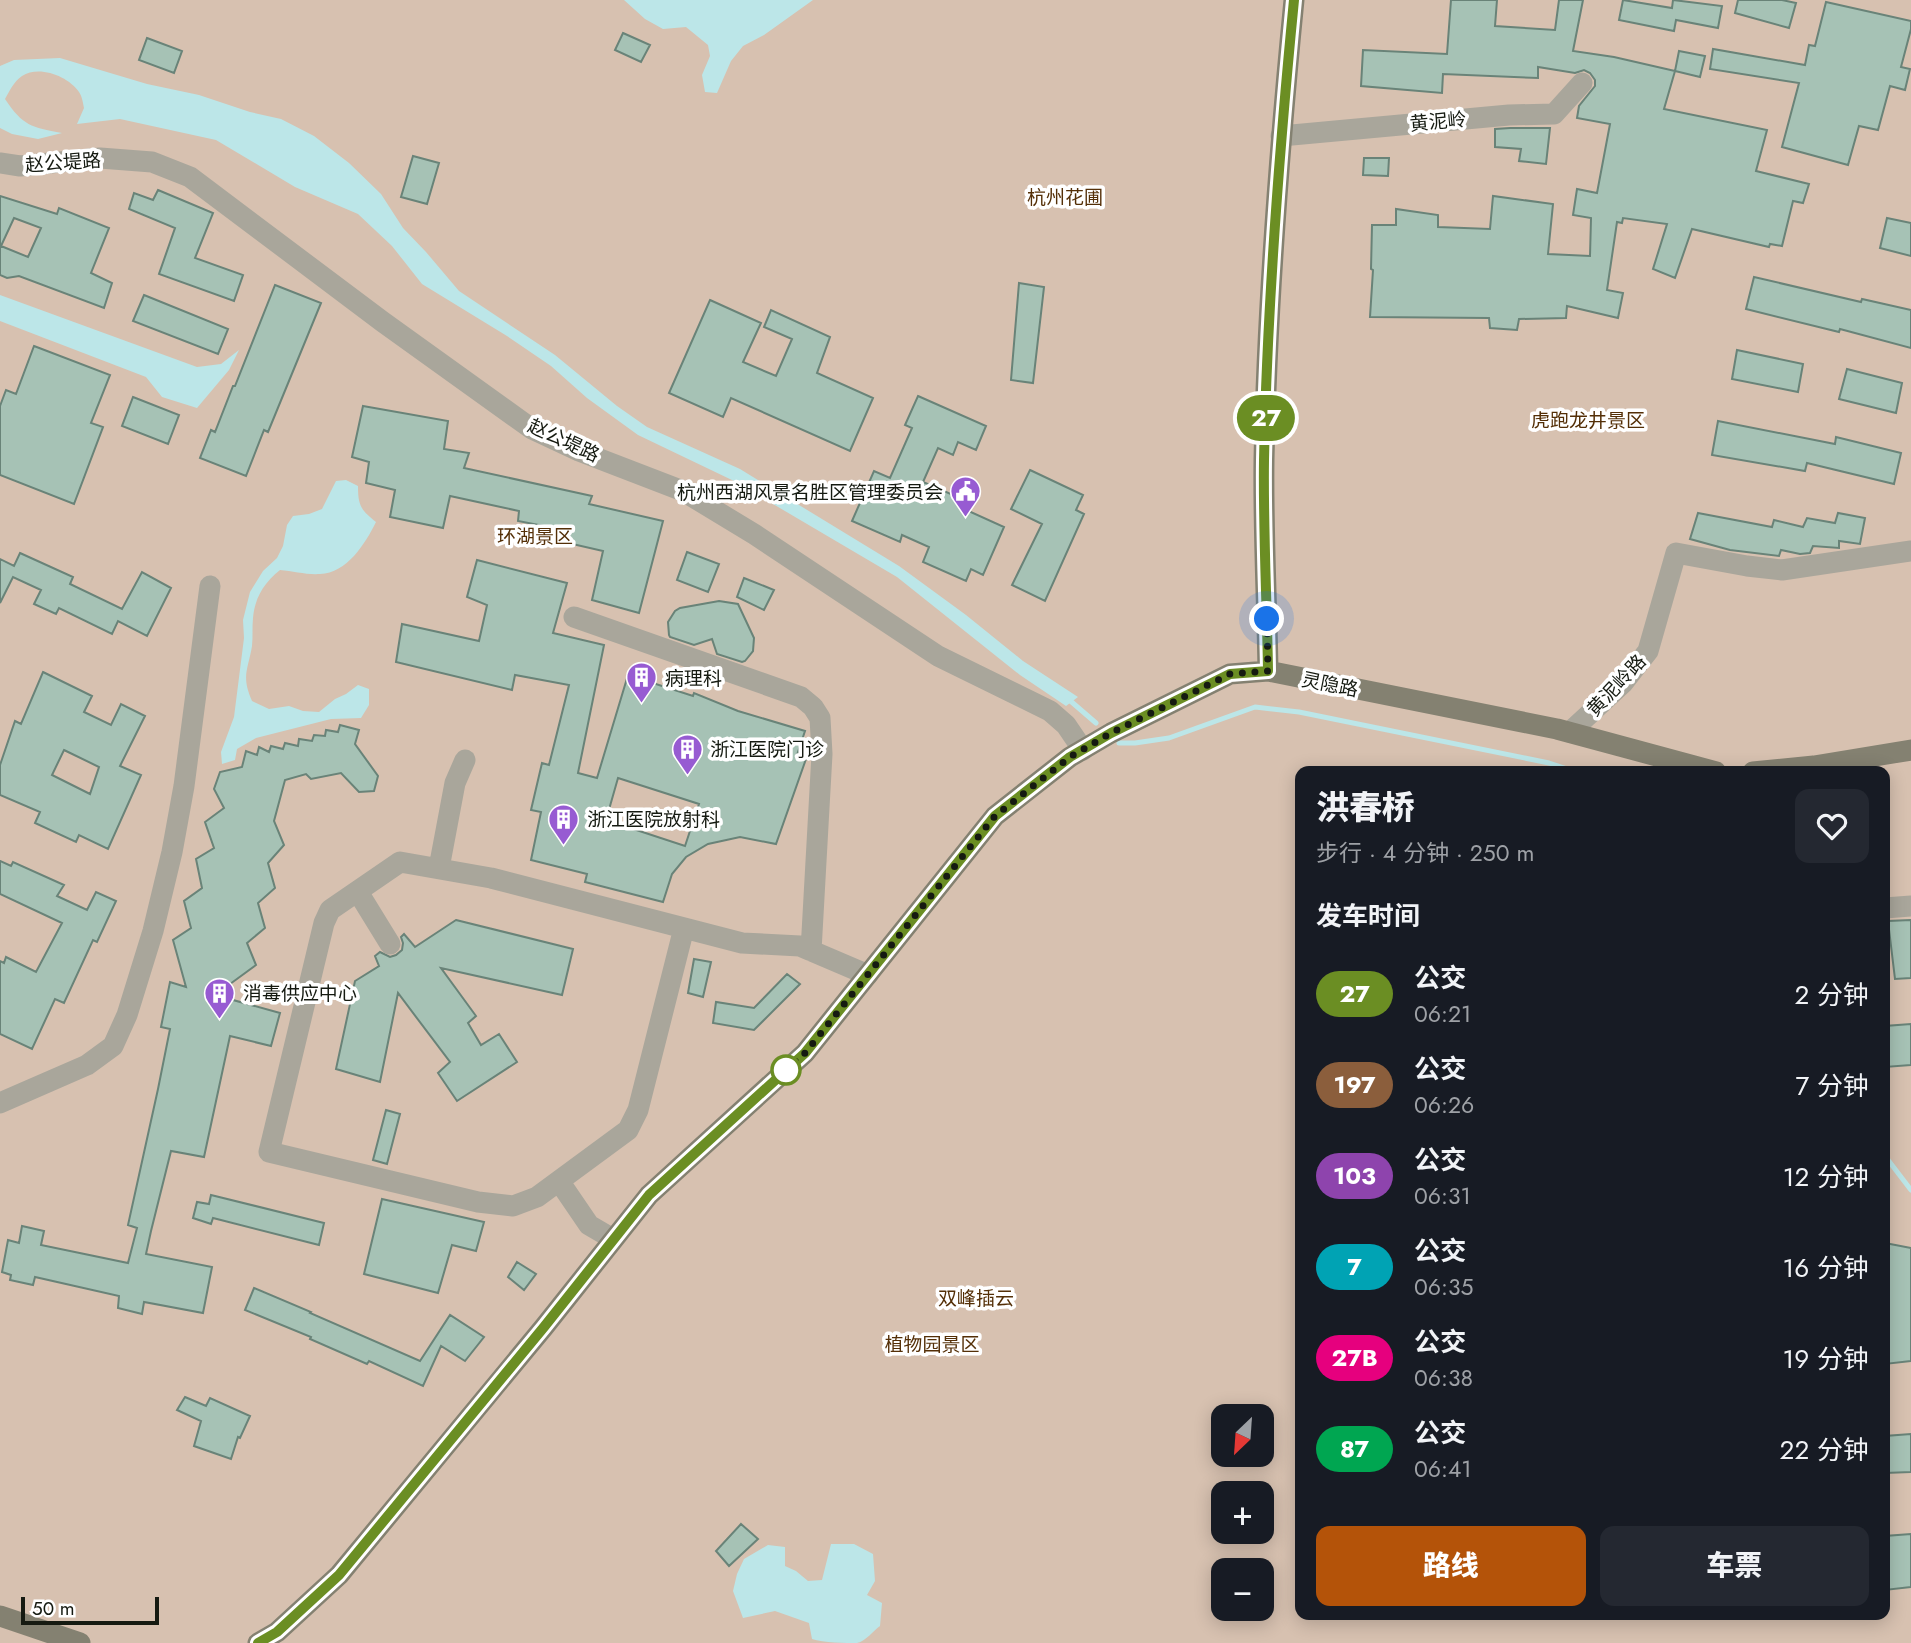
<!DOCTYPE html>
<html lang="zh">
<meta charset="utf-8">
<style>
:root{--surface:#171b24;--page:#242831;--text:#f1f3f6;--muted:#9ea1a6;--accent:#b45309}
body{margin:0;font-family:Jost,"Noto Sans SC",sans-serif;background:var(--page);color:var(--text);height:100vh;display:flex;flex-direction:column;font-size:26px;white-space:nowrap}
*{box-sizing:border-box;margin:0}
p{font-size:23px;color:var(--muted)}
.icon{flex:none;width:38px;height:38px;fill:none;stroke:currentColor;stroke-width:2;stroke-linecap:round;stroke-linejoin:round}
.map{position:relative;flex:1;overflow:hidden}
.drawer{position:absolute;left:1295px;top:766px;width:595px;height:854px;display:flex;flex-direction:column;background:var(--surface);border-radius:14px;box-shadow:0 4px 18px #0003}
.drawer>*{flex:none}
.badge{padding:0 14px;border-radius:23px;font-size:24px;line-height:46px}
.needle{width:46px;rotate:205deg}
.controls{position:absolute;left:1211px;top:1404px;display:grid;gap:14px}
.controls a{display:grid;place-items:center;width:63px;height:63px;border-radius:14px;background:var(--surface);box-shadow:0 4px 18px #0003;font-size:35px}
.scale{position:absolute;left:21px;bottom:18px;width:138px;box-sizing:border-box;padding-left:7px;border:4px solid #151a11;border-top:0;font-size:19px;line-height:24px;white-space:nowrap;color:#151a11;-webkit-text-stroke:5px #fff;paint-order:stroke}
.you{position:absolute;width:35px;height:35px;margin:-18px;border:5px solid #fff;border-radius:50%;background:#1a73e8;box-shadow:0 0 0 10px #1a73e833}
.map>.badge{position:absolute;translate:-50% -50%;box-shadow:0 0 0 4px #fff}
h2{padding:0 21px;font-size:26px;line-height:63px}
.round{display:grid;place-items:center;flex:none;width:74px;height:74px;border-radius:14px;background:var(--page)}
.summary{display:flex;align-items:center;justify-content:space-between;height:119px;padding:0 21px}
h1{font-size:33px;font-weight:800;line-height:52px}
.cta{display:flex;gap:14px;margin-top:auto;padding:14px 21px}
.cta a{flex:1;height:80px;border-radius:14px;background:var(--accent);color:#fff;font-size:28px;font-weight:800;line-height:80px;text-align:center}
.cta a+a{background:var(--page);color:var(--text)}
ul{padding:0;list-style:none}
li{display:flex;align-items:center;gap:21px;height:91px;padding:0 21px}
li div{flex:1}
li b{display:block;font-size:26px}
li em{font-style:normal}
li .badge{min-width:77px;font-weight:700;text-align:center}
.map>svg:first-child{display:block}
.green{fill:#d7c1b0;fill-rule:evenodd}
.water{fill:#bce6e8}
.lines{fill:none;stroke-linecap:round;stroke-linejoin:round}
.stream{stroke:#bce6e8;stroke-width:5}
.building{fill:#a6c2b5;stroke:#698378;stroke-width:2;fill-rule:evenodd}
.street{stroke:#a9a69b;stroke-width:21}
.secondary{stroke:#848171;stroke-width:21}
.line-casing{stroke:#fff;stroke-width:16}
.line{stroke:#6b8e23;stroke-width:10}
.walk{stroke:#151a11;stroke-width:7;stroke-dasharray:0 12.6}
.stop-dot{fill:#fff;stroke:#6b8e23;stroke-width:3.5}
.labels{text-anchor:middle;stroke-width:7;stroke-linejoin:round;paint-order:stroke}
.street-label{font-size:19px;fill:#151a11;stroke:#fff}
.park-label{font-size:19px;fill:#542f07;stroke:#fff}
.poi-label{font-size:19px;fill:#151a11;stroke:#fff;text-anchor:start}
</style>
<div class="map">
<svg width="1911" height="1643" viewBox="0 0 1911 1643">
<rect width="100%" height="100%" fill="#edfae2"/>
<path class="green" d="M0 0H1911V1643H0ZM1300 772H1885V1615H1300ZM1223 1416H1262V1454H1223ZM1223 1493H1262V1531H1223ZM1223 1570H1262V1608H1223Z"/>
<path class="water" d="M624 0H813L764 35 743 46 731 61 717 93 705 92 702 75 710 56 708 45 686 27 663 29 645 19Z
M60 58 147 84 199 95 250 112 281 119 314 136 349 163 381 194 403 228 426 252 459 291 555 355 617 406 647 427 740 469 899 566 966 615 1023 661 1078 697 1066 706 1020 675 897 577 734 481 638 435 587 398 551 366 507 336 422 284 392 246 358 214 295 187 216 140 120 119 77 124 84 108C83 103 82 96 79 92 68 76 39 65 22 76 14 81 9 92 5 99 23 126 31 127 62 133L38 139 12 134 0 128V66L14 60Z
M0 295 197 367 221 364 239 350 229 370 197 408 162 397 146 377 0 321Z
M346 480 358 486C358 506 361 510 376 522 365 544 347 573 320 574 307 575 293 571 280 570 264 583 255 597 253 618 252 627 253 637 252 646 248 670 241 676 252 701L269 709 289 706 303 711 319 712 335 699 346 694 358 685 369 689V705L361 718 331 719 256 738 237 749 235 760 222 764 221 752 234 717 244 638 243 620 250 592 263 571 277 558 283 546 287 525 293 516 309 514 322 509 336 481Z
M831 1544H854L873 1554 875 1581 867 1595 882 1603 880 1626C873 1631 866 1641 857 1643 846 1643 823 1643 812 1639L809 1623 775 1611 743 1618 733 1591 737 1574 744 1559 768 1545 785 1547V1566L796 1571 808 1581 822 1580Z"/>
<g class="lines">
<path class="stream" d="M1067 698 1096 723
M1119 743H1135L1169 738 1255 707 1299 712 1549 763 1576 772
M1885 1156 1911 1190"/>
</g>
<path class="building" d="M1451 0H1497L1495 26 1555 30 1559 0H1583L1573 51 1614 57 1675 71 1664 109 1767 130 1756 171 1809 184 1803 203 1793 201 1782 246 1770 244 1769 247 1692 229 1675 278 1653 269 1667 224 1623 218 1622 223 1617 222 1607 290 1623 293 1618 318 1567 306 1566 318 1519 319 1517 330 1490 328 1489 318 1370 317 1373 270 1371 269 1372 225H1396V209L1438 215V227L1490 229 1493 196 1553 204 1548 254 1590 256 1591 218 1573 215 1577 189 1597 193 1610 124 1577 118 1579 106 1595 86V80L1590 73 1584 70 1575 73 1538 67V78L1443 74 1442 93 1361 86 1363 50 1447 54Z
M1623 0 1672 8 1673 0 1722 6 1718 28 1676 20 1674 31 1619 20Z
M1738 0H1782L1796 3 1789 28 1735 13Z
M1826 2 1911 21V29L1901 67 1910 69 1905 90 1890 86 1878 130 1859 126 1848 165 1782 147 1799 83 1710 69 1713 49 1805 65 1809 45 1815 46Z
M623 33 650 45 641 62 615 50Z
M147 38 182 51 174 73 139 60Z
M1679 51 1705 56 1700 77 1675 71Z
M1510 128H1550L1546 164 1519 161 1521 149 1495 147V129Z
M413 156 439 163 427 204 401 197Z
M1364 158H1389L1388 176 1363 175Z
M158 190 213 213 195 258 243 275 234 301 159 274 175 228 129 209 134 193 153 200Z
M0 196 57 214 59 208 109 228 91 273 112 283 104 308 19 276 7 278 0 275ZM14 218 41 228 28 257 1 246Z
M1887 218 1911 223V256L1880 248Z
M1754 277 1861 302 1862 299 1911 310V348L1840 329 1839 332 1746 309Z
M1019 283 1044 287 1033 383 1011 380Z
M275 285 321 303 268 432 264 430 246 476 200 458 211 430 215 432 233 386H235Z
M144 295 228 329 218 354 133 321Z
M710 300 761 323 743 362 776 376 792 339 764 327 771 310 830 337 817 373 873 398 850 451 731 398 723 417 669 393Z
M34 346 110 375 91 423 103 427 74 504 0 475V406L6 390 16 394Z
M1737 350 1803 364 1798 392 1732 379Z
M1847 369 1902 383 1896 413 1839 399Z
M918 396 986 426 976 450 958 442 953 455 938 448 923 482 967 501 964 509 1004 527 983 575 971 569 966 581 923 562 929 547 902 535 900 542 852 521 874 471 890 478 912 428 905 425Z
M133 397 179 415 168 444 122 426Z
M363 406 448 421 444 449 469 453 464 468 592 496 589 504 663 521 639 613 592 600 603 551 568 543 570 531 518 521 519 511 450 496 443 528 390 517 395 490 366 483 369 462 352 457Z
M1718 421 1835 444 1836 437 1901 453 1894 484 1807 463 1805 471 1712 455Z
M1030 470 1083 495 1076 510 1084 514 1045 601 1012 585 1042 524 1011 509Z
M1698 513 1772 527 1774 520 1803 527 1807 518 1835 523 1838 513 1865 518 1860 544 1839 541V548L1813 546 1810 553 1800 554 1781 550 1779 556 1730 550 1690 539Z
M687 552 719 564 708 592 677 580Z
M20 553 73 577 70 584 122 609 142 572 171 588 147 636 118 621 112 634 59 608 56 614 34 604 41 590 13 577 0 603V559L14 566Z
M477 560 567 583 553 633 604 645 578 773 597 778 628 675 693 696 694 693 738 711 805 731 797 755 806 759 776 844 740 837 708 844 686 857 672 874 663 902 585 882 587 874 531 860 541 812 531 810 542 763 549 765 569 685 515 675 512 690 396 662 402 624 479 641 487 605 467 597ZM618 778 699 804 685 846 606 820Z
M744 578 774 590 764 610 737 597Z
M719 601 738 604 754 638 753 651 745 661 742 662 717 654 712 639 694 645 670 637 669 635 668 622 675 611 680 608Z
M43 672 92 696 84 712 111 725 121 704 145 716 120 766 141 775 108 849 79 835 76 842 35 823 40 812 0 795V765L15 721 21 724ZM64 750 99 767 90 794 52 775Z
M340 725 359 730 355 744 378 776 374 791 359 792 341 773 311 779 306 774 285 780 274 821 284 845 268 863 275 888 258 903 265 928 247 943 256 965 215 995 280 1013 271 1046 230 1036 204 1157 171 1151 151 1231 146 1254 212 1267 203 1313 144 1302 142 1314 118 1308 119 1296 35 1277 33 1285 10 1280 11 1275 2 1272 8 1240 19 1243 22 1226 44 1231 41 1245 128 1263 137 1228 128 1225 158 1089 170 1029 161 1027 170 982 186 987 173 940 191 928 184 901 202 888 196 859 214 848 205 822 224 808 214 789 220 772 242 767 246 751 257 755 259 747 269 752 271 746 283 749 285 743 298 746 299 739 312 741 314 735 325 736 326 730 338 732Z
M0 861 11 866 13 862 64 885 57 896 87 910 96 892 116 901 97 942 93 940 64 1003 55 999 32 1049 0 1034V961L4 963 6 957 36 972 62 923 0 894Z
M456 920 573 949 562 995 441 968 476 1016 468 1023 481 1045 499 1034 517 1062 457 1101 438 1073 450 1062 398 993 380 1082 336 1069 355 981 379 966 375 956 380 952 390 957 396 955 402 950 403 943 401 937 404 934 415 947Z
M1911 920V978L1895 979 1888 921Z
M694 959 711 962 703 997 688 993Z
M787 974 800 984 754 1030 713 1023 716 1002 754 1008Z
M1911 1024V1065L1885 1067V1026Z
M386 1110 400 1114 387 1164 373 1160Z
M211 1195 324 1223 319 1245 213 1218 211 1224 193 1218 197 1202 209 1204Z
M382 1199 484 1222 476 1251 452 1245 438 1293 364 1274Z
M1885 1243 1911 1248V1361L1885 1364Z
M517 1262 536 1274 524 1290 508 1277Z
M254 1288 311 1312 310 1313 420 1361 450 1315 484 1337 465 1361 441 1346 423 1386 369 1361 367 1364 310 1339 311 1337 245 1310Z
M185 1397 206 1406 210 1398 250 1416 240 1438 238 1437 231 1459 194 1446 201 1421 177 1410Z
M1911 1434V1472L1885 1473V1436Z
M741 1524 758 1539 729 1566 716 1551Z
M1911 1534V1587L1885 1590V1536Z"/>
<g class="lines">
<path class="street" d="M1281 136 1509 115 1554 114 1582 83
M0 163 20 166 100 158 152 162 190 177 383 322 532 429 579 451 683 491 754 534 938 656 1050 711 1066 725 1083 750
M574 617 801 697 813 707 820 718 822 754 811 951
M1570 732 1623 683 1648 651 1676 553 1747 566 1782 570 1911 551
M439 868 455 783 465 760
M358 892 390 944
M1885 908 1911 906
M684 928 638 1110 628 1130 537 1197 513 1206 478 1202 269 1152 324 923 330 910 400 862 491 878 742 943 800 946 868 975
M0 1103 87 1065 113 1046 127 1015 153 931 172 852 184 786 210 586
M559 1181 589 1225 613 1239"/>
<path class="secondary" d="M1268 671C1267 601 1263 530 1264 460 1267 306 1279 153 1294 0
M1753 772 1814 766 1911 750
M0 1616 80 1643
M258 1643 277 1632 339 1575 544 1327 649 1195 805 1053 995 816 1070 757 1111 733 1230 674 1268 671 1557 729 1716 772"/>
</g>
<g class="lines">
<defs>
<path id="line" d="M258 1643 277 1632 339 1575 544 1327 649 1195 805 1053 995 816 1070 757 1111 733 1230 674 1268 671C1267 601 1263 530 1264 460 1267 306 1279 153 1294 0"/>
</defs>
<use href="#line" class="line-casing"/>
<use href="#line" class="line"/>
<path class="walk" d="M786 1070 805 1053 995 816 1070 757 1111 733 1230 674 1268 671 1267 619"/>
</g>
<defs>
<symbol id="civic-pin" viewBox="-11 -11 22 30"><path d="M0 17L-7.5 6A9.5 9.5 0 1 1 7.5 6Z" fill="#975bd2" stroke="#fff"/><path d="M-.6-6.5H3V-4.5H.6V-3L4-1V1h2V6H-6V1h2V-1L-.6-3ZM-1.2 2.5V6h2.4V2.5Z" fill="#fff"/></symbol>
<symbol id="building-pin" viewBox="-11 -11 22 30"><path d="M0 17L-7.5 6A9.5 9.5 0 1 1 7.5 6Z" fill="#975bd2" stroke="#fff"/><path d="M-4-6H4V6H1V3H-1V6H-4ZM-2.5-4.3h1.7v1.8h-1.7ZM.8-4.3h1.7v1.8H.8ZM-2.5-1h1.7V.8h-1.7ZM.8-1h1.7V.8H.8Z" fill="#fff"/></symbol>
</defs>
<g fill-rule="evenodd">
<use href="#civic-pin" x="948" y="474" width="35" height="47"/>
<use href="#building-pin" x="624" y="660" width="35" height="47"/>
<use href="#building-pin" x="670" y="732" width="35" height="47"/>
<use href="#building-pin" x="546" y="802" width="35" height="47"/>
<use href="#building-pin" x="202" y="976" width="35" height="47"/>
</g>
<circle class="stop-dot" cx="786" cy="1070" r="14"/>
<g class="labels">
<g class="street-label">
<text transform="translate(1438 121) rotate(-5)" y="7">黄泥岭</text>
<text transform="translate(63 162) rotate(-4)" y="7">赵公堤路</text>
<text transform="translate(564 440) rotate(25)" y="7">赵公堤路</text>
<text transform="translate(1330 684) rotate(11)" y="7">灵隐路</text>
<text transform="translate(1616 685) rotate(-47)" y="7">黄泥岭路</text>
</g>
<g class="park-label">
<text x="1065" y="204">杭州花圃</text>
<text x="1588" y="427">虎跑龙井景区</text>
<text x="535" y="543">环湖景区</text>
<text x="976" y="1305">双峰插云</text>
<text x="932" y="1351">植物园景区</text>
</g>
<g class="poi-label">
<text x="943" y="499" text-anchor="end">杭州西湖风景名胜区管理委员会</text>
<text x="665" y="685">病理科</text>
<text x="710" y="756">浙江医院门诊</text>
<text x="587" y="826">浙江医院放射科</text>
<text x="243" y="1000">消毒供应中心</text>
</g>
</g>
</svg>
<div class="controls">
<a><svg class="needle" viewBox="-14 -14 28 28"><path d="M0-13l5 13h-10z" fill="#e53935"/><path d="M0 13l5-13h-10z" fill="#9ea1a6"/></svg></a>
<a>+</a>
<a>−</a>
</div>
<div class="scale">50 m</div>
<div class="you" style="left:1267px;top:619px"></div>
<b class="badge" style="left:1266px;top:418px;background:#6b8e23;color:#fff">27</b>
<section class="drawer">
<div class="summary"><div><h1>洪春桥</h1><p>步行 · 4 分钟 · 250 m</p></div><a class="round"><svg class="icon" aria-label="heart" viewBox="0 0 24 24"><path d="M12 20l-8-8c-3-5 5-10 8-4 3-6 11-1 8 4z"/></svg></a></div>
<h2>发车时间</h2>
<ul>
<li><span class="badge" style="background:#6b8e23;color:#fff">27</span><div><b>公交</b><p>06:21</p></div><em>2 分钟</em></li>
<li><span class="badge" style="background:#8b5e3c;color:#fff">197</span><div><b>公交</b><p>06:26</p></div><em>7 分钟</em></li>
<li><span class="badge" style="background:#8e44ad;color:#fff">103</span><div><b>公交</b><p>06:31</p></div><em>12 分钟</em></li>
<li><span class="badge" style="background:#00a3b4;color:#fff">7</span><div><b>公交</b><p>06:35</p></div><em>16 分钟</em></li>
<li><span class="badge" style="background:#e6007e;color:#fff">27B</span><div><b>公交</b><p>06:38</p></div><em>19 分钟</em></li>
<li><span class="badge" style="background:#00a651;color:#fff">87</span><div><b>公交</b><p>06:41</p></div><em>22 分钟</em></li>
</ul>
<div class="cta"><a>路线</a><a>车票</a></div>
</section>
</div>
